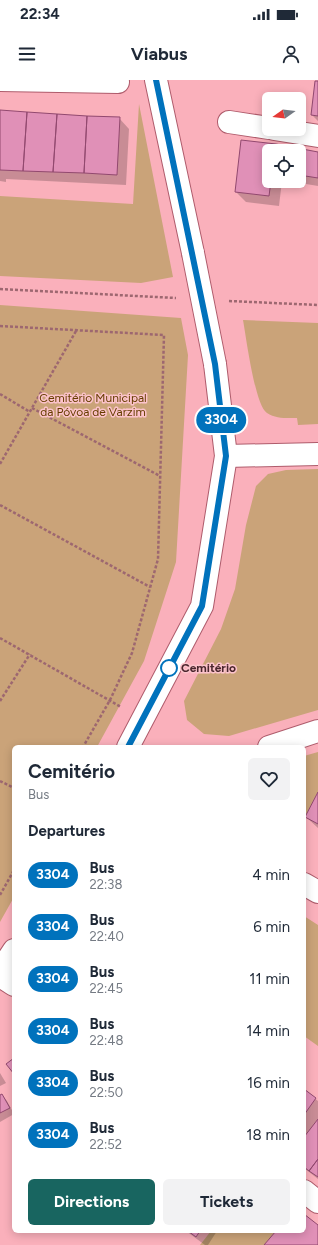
<!DOCTYPE html>
<meta charset="utf-8">
<style>
:root{--surface:#fff;--page:#f2f2f3;--text:#1f2937;--muted:#747a83;--accent:#186560}
body{margin:0;font-family:Figtree,sans-serif;background:var(--page);color:var(--text);height:100vh;display:flex;flex-direction:column;font-size:15px;white-space:nowrap}
*{box-sizing:border-box;margin:0}
p{font-size:13px;color:var(--muted)}
.icon{flex:none;width:22px;height:22px;fill:none;stroke:currentColor;stroke-width:2;stroke-linecap:round;stroke-linejoin:round}
.map{position:relative;flex:1;overflow:hidden}
.sheet{position:absolute;left:12px;top:665px;width:294px;height:488px;display:flex;flex-direction:column;background:var(--surface);border-radius:6px;box-shadow:0 2px 10px #0003}
.sheet>*{flex:none}
.badge{padding:0 8px;border-radius:13px;font-size:14px;line-height:26px}
.needle{width:26px;rotate:256deg}
.controls{position:absolute;left:262px;top:12px;display:grid;gap:8px}
.controls a{display:grid;place-items:center;width:44px;height:44px;border-radius:6px;background:var(--surface);box-shadow:0 2px 10px #0003;font-size:20px}
.map>.badge{position:absolute;translate:-50% -50%;box-shadow:0 0 0 2px #fff}
h2{padding:0 16px;font-size:15px;line-height:36px}
.round{display:grid;place-items:center;flex:none;width:42px;height:42px;border-radius:6px;background:var(--page)}
.summary{display:flex;align-items:center;justify-content:space-between;height:68px;padding:0 16px}
h1{font-size:19px;font-weight:700;line-height:30px}
.button{display:flex;gap:8px;margin-top:auto;padding:8px 16px}
.button a{flex:1;height:46px;border-radius:6px;background:var(--accent);color:#fff;font-size:16px;font-weight:700;line-height:46px;text-align:center}
.button a+a{background:var(--page);color:var(--text)}
ul{padding:0;list-style:none}
li{display:flex;align-items:center;gap:12px;height:52px;padding:0 16px}
li div{flex:1}
li b{display:block;font-size:15px}
li em{font-style:normal}
li .badge{min-width:44px;font-weight:700;text-align:center}
.status{display:flex;justify-content:space-between;align-items:center;height:28px;padding:0 20px;background:var(--surface);direction:ltr}
.status svg{height:11px;fill:currentColor}
header{display:flex;justify-content:space-between;align-items:center;height:52px;padding:0 16px;background:var(--surface);font-size:18px;font-weight:700}
.map>svg:first-child{display:block}
.green{fill:#caa379}
.shadow{fill:#0003}
.building{fill:#e090b7;stroke:#92496f}
.lines{fill:none;stroke-linecap:round;stroke-linejoin:round}
.minor-casing{stroke:#af5c6c;stroke-width:24}
.major-casing{stroke:#af5c6c;stroke-width:24}
.path{stroke:#9d6770;stroke-width:2.5;stroke-dasharray:3 2;stroke-linecap:butt}
.minor{stroke:#fff;stroke-width:22}
.major{stroke:#fff;stroke-width:22}
.major-bridge-casing{stroke:#af5c6c;stroke-width:24;stroke-linecap:butt}
.major-bridge{stroke:#fff;stroke-width:22}
.line-casing{stroke:#fff;stroke-width:9}
.line{stroke:#0072bc;stroke-width:6}
.stop-dot{fill:#fff;stroke:#0072bc;stroke-width:2}
.labels{text-anchor:middle;stroke-width:3;stroke-linejoin:round;paint-order:stroke}
.park-label{font-size:12px;fill:#663d00;stroke:#fcc3cb}
.stop-label{font-size:12px;font-weight:bold;fill:#4a262d;stroke:#fcc3cb;text-anchor:start}
</style>
<div class="status"><b>22:34</b><svg viewBox="0 0 49 12"><path d="M0 12V9h3v3zM5 12V6h3v6zM10 12V3h3v9zM15 12V0h3v12zM26 1h20v11H26zM47 4h2v5h-2z"/></svg></div>
<header><svg class="icon" aria-label="menu" viewBox="0 0 24 24"><path d="M4 6h16M4 12h16M4 18h16"/></svg>Viabus<svg class="icon" aria-label="person" viewBox="0 0 24 24"><circle cx="12" cy="8" r="4"/><path d="M4 21q1-7 8-7t8 7"/></svg></header>
<div class="map">
<svg width="318" height="1165" viewBox="0 0 318 1165">
<rect width="100%" height="100%" fill="#fab0bb"/>
<path class="green" d="M139 24 173 197 141 203 0 196V116L133 124Z
M0 225 181 238 188 275 176 482 144 581 97 667H14V817L0 842Z
M243 240 318 243V344L298 345 297 338C287 338 276 339 267 333 255 326 246 256 243 240Z
M318 389V630L229 656 204 654 187 640 184 621 221 549 235 509 246 445 256 406 268 394 286 390Z
M318 672V712L305 737 304 676Z
M304 836 318 845V966L304 956Z
M211 1151H276L264 1165H200Z"/>
<path class="shadow" d="M318 2V41L312 35Z
M0 31 119 38 129 49 126 105 6 99V102L0 101Z
M242 61 318 73V106L288 101H299V71H269V101H282L279 126 246 122 236 112Z
M318 714V748L306 737Z
M0 993 6 1003 0 1006Z
M304 1010 318 1021V1099L304 1088Z
M2 1015 7 1021 14 1034 0 1042V1016Z
M186 1151H217L208 1165H205Z"/>
<path class="building" d="M315 1H318V36L311 35Z
M0 30 27 32 23 91 0 90Z
M27 32 57 34 53 92 23 91Z
M57 34 87 36 84 93 53 92Z
M87 36 120 37 117 95 84 93Z
M241 60 276 64 275 71H269V101H271L269 116 235 112Z
M276 64 318 72V98L299 95V71H275Z
M318 712V744L305 737Z
M14 978V994L6 984Z
M304 1009 316 1018 304 1035Z
M2 1014 10 1028 0 1033V1015Z
M318 1039V1079L309 1091 304 1087V1057Z
M318 1079V1097L309 1091Z
M304 1134 318 1145V1165H264L276 1151H304Z
M188 1151H200L196 1157Z"/>
<g class="lines">
<defs>
<path id="minor" d="M0 0 118 2
M229 42 269 48
M274 49 318 56
M226 376 318 374
M269 667 318 651
M304 804 318 812
M0 896 14 905
M304 1111 318 1122"/>
<path id="major" d="M156 0 193 173
M128 667 202 526 226 376 215 284
M0 891 14 870"/>
</defs>
<use href="#minor" class="minor-casing"/>
<use href="#major" class="major-casing"/>
<path class="path" d="M0 209 176 218
M229 221 318 225
M0 246 164 255 158 479 132 573 110 620 83 667
M0 314 30 332
M32 328 160 396
M0 384 76 251
M0 425 150 507
M0 558 121 627
M0 621 30 574
M0 701 14 708
M0 815 14 790"/>
<use href="#minor" class="minor"/>
<use href="#major" class="major"/>
<defs>
<path id="major-bridge" d="M193 173 215 284"/>
</defs>
<use href="#major-bridge" class="major-bridge-casing"/>
<use href="#major-bridge" class="major-bridge"/>
</g>
<g class="lines">
<defs>
<path id="line" d="M128 667 202 526 226 376 215 284 156 0"/>
</defs>
<use href="#line" class="line-casing"/>
<use href="#line" class="line"/>
</g>
<circle class="stop-dot" cx="169" cy="588" r="8"/>
<g class="labels">
<g class="park-label">
<text x="93" y="322">Cemitério Municipal<tspan x="93" dy="14">da Póvoa de Varzim</tspan></text>
</g>
<g class="stop-label">
<text x="181" y="592">Cemitério</text>
</g>
</g>
</svg>
<div class="controls">
<a><svg class="needle" viewBox="-14 -14 28 28"><path d="M0-13l5 13h-10z" fill="#e53935"/><path d="M0 13l5-13h-10z" fill="#747a83"/></svg></a>
<a><svg class="icon" aria-label="locate" viewBox="0 0 24 24"><circle cx="12" cy="12" r="6"/><path d="M12 2v4M12 18v4M2 12h4M18 12h4"/></svg></a>
</div>
<b class="badge" style="left:221px;top:340px;background:#0072bc;color:#fff">3304</b>
<section class="sheet">
<div class="summary"><div><h1>Cemitério</h1><p>Bus</p></div><a class="round"><svg class="icon" aria-label="heart" viewBox="0 0 24 24"><path d="M12 20l-8-8c-3-5 5-10 8-4 3-6 11-1 8 4z"/></svg></a></div>
<h2>Departures</h2>
<ul>
<li><span class="badge" style="background:#0072bc;color:#fff">3304</span><div><b>Bus</b><p>22:38</p></div><em>4 min</em></li>
<li><span class="badge" style="background:#0072bc;color:#fff">3304</span><div><b>Bus</b><p>22:40</p></div><em>6 min</em></li>
<li><span class="badge" style="background:#0072bc;color:#fff">3304</span><div><b>Bus</b><p>22:45</p></div><em>11 min</em></li>
<li><span class="badge" style="background:#0072bc;color:#fff">3304</span><div><b>Bus</b><p>22:48</p></div><em>14 min</em></li>
<li><span class="badge" style="background:#0072bc;color:#fff">3304</span><div><b>Bus</b><p>22:50</p></div><em>16 min</em></li>
<li><span class="badge" style="background:#0072bc;color:#fff">3304</span><div><b>Bus</b><p>22:52</p></div><em>18 min</em></li>
</ul>
<div class="button"><a>Directions</a><a>Tickets</a></div>
</section>
</div>
